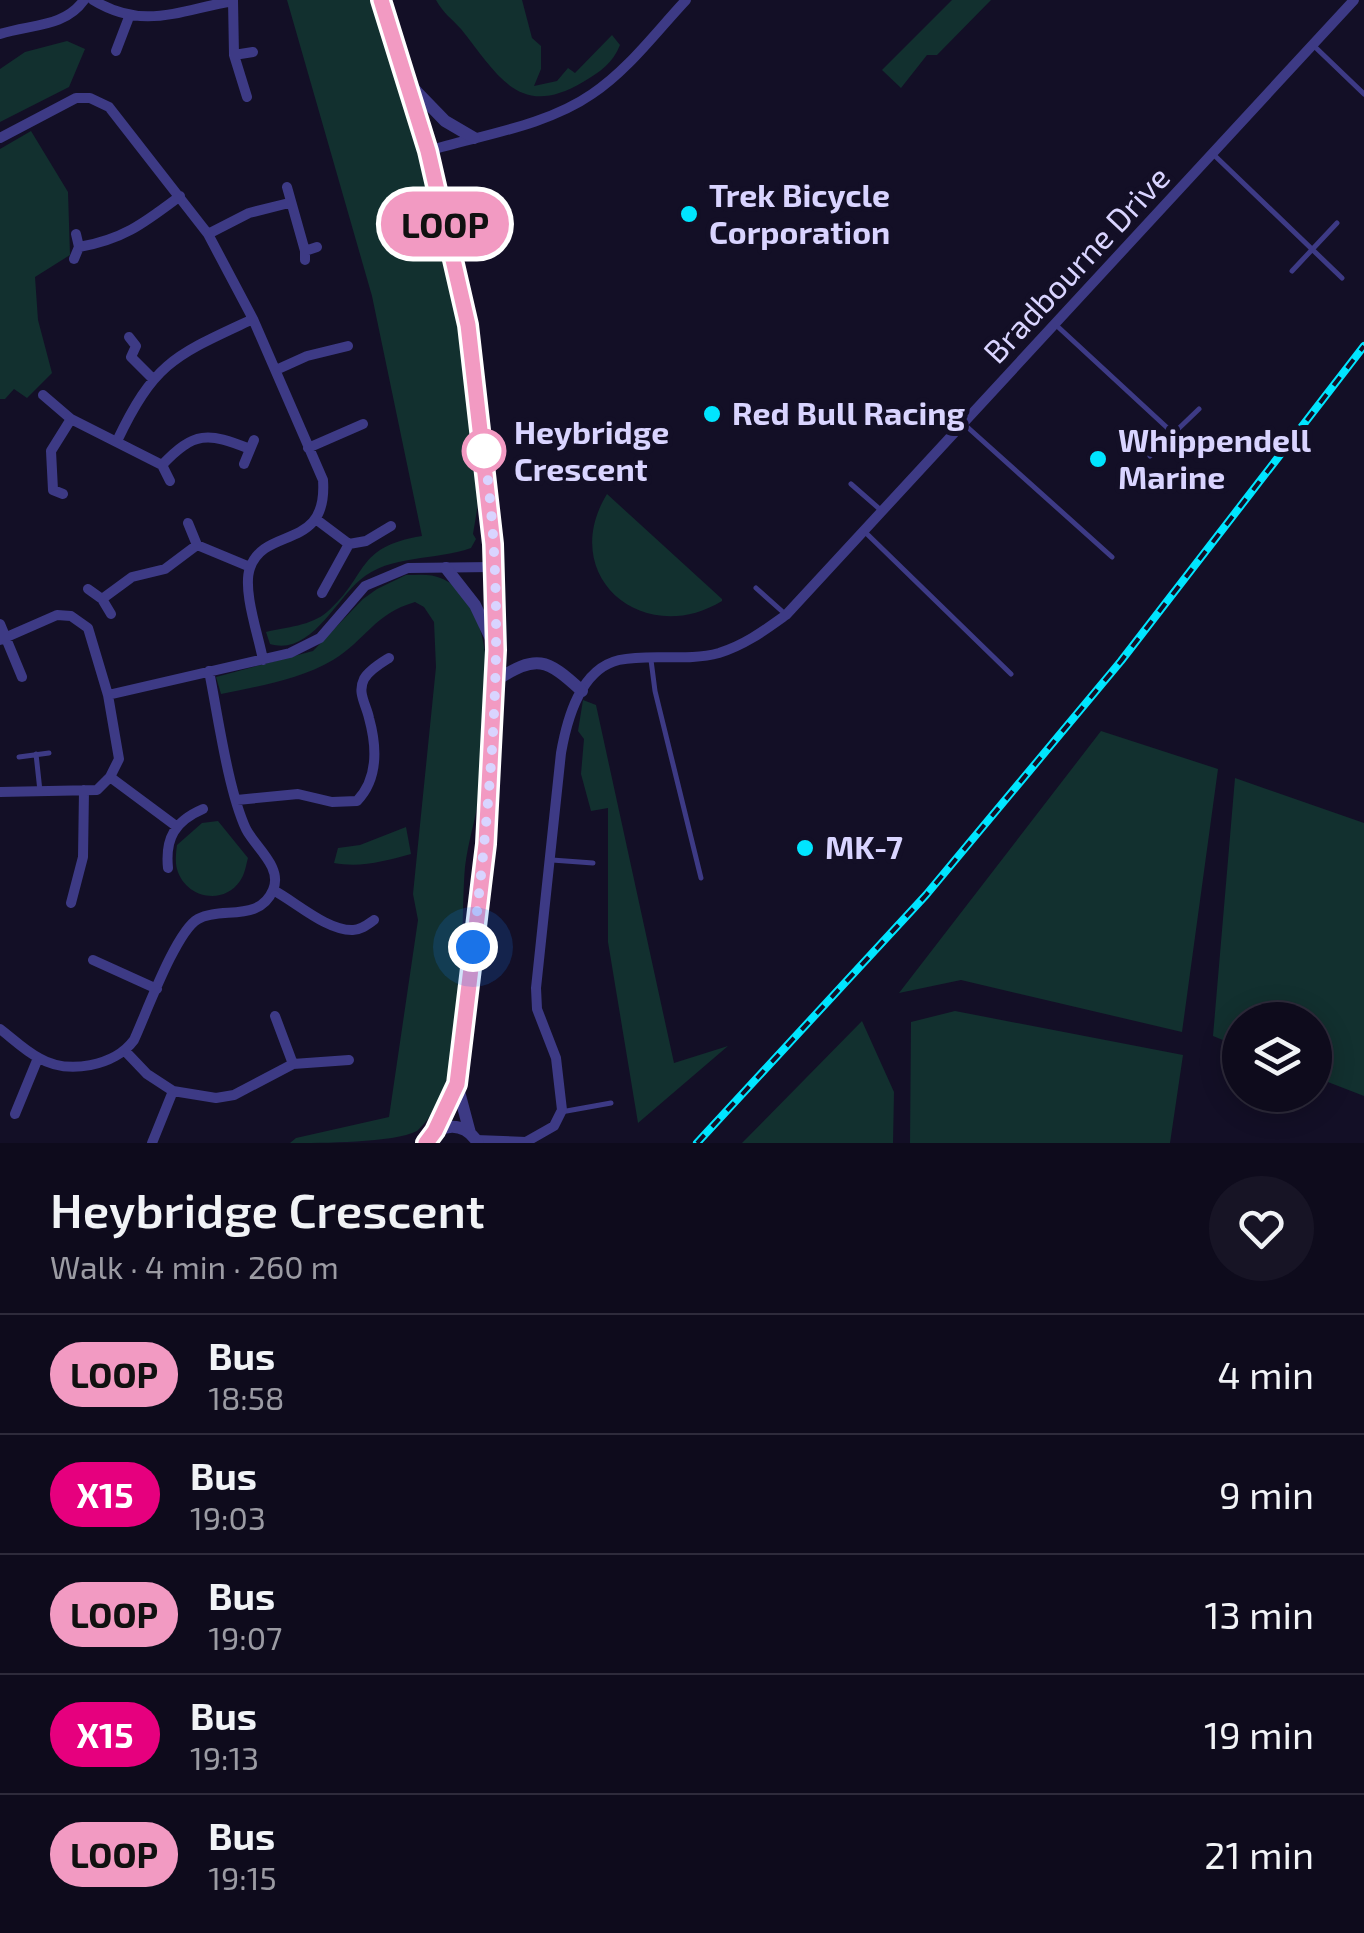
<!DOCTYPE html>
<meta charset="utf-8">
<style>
:root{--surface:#0e0b1c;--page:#171425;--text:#f1f3f6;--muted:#9b9ba3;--line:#2e2b3b}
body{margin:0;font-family:"Exo 2",sans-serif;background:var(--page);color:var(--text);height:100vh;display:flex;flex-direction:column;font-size:38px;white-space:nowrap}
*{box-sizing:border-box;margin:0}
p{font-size:32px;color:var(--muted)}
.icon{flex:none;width:55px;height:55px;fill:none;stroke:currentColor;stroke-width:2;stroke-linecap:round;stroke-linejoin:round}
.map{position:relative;height:1143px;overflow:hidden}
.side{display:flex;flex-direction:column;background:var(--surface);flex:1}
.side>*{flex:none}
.badge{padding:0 20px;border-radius:32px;font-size:35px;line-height:65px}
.buttons{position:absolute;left:1222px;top:1002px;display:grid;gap:20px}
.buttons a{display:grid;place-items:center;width:110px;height:110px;border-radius:50%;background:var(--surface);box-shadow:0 5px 25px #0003,0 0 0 2px var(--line);font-size:50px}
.you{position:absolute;width:50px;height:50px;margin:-25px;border:8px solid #fff;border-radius:50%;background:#1a73e8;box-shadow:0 0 0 15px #1a73e833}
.map>.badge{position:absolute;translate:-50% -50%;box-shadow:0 0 0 5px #fff}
.round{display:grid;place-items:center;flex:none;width:105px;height:105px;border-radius:52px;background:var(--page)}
.head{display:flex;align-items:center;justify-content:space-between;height:170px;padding:0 50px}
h1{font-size:48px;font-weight:600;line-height:75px}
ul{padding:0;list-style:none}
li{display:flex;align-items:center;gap:30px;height:120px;padding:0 50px;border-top:2px solid var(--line)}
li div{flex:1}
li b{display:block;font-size:38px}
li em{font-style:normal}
li .badge{min-width:110px;font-weight:700;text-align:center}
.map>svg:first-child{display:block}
.green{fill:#12302f}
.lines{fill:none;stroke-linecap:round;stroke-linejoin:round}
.service{stroke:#3d3a85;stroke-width:5}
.minor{stroke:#3d3a85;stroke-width:10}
.tertiary{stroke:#3d3a85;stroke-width:12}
.rail-casing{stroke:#00e5ff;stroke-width:8}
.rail{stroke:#130f26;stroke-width:4;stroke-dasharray:11;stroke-linecap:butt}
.line-casing{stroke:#fff;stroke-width:22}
.line{stroke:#f29ac2;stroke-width:15}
.walk{stroke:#d9d4ff;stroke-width:10;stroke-dasharray:0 18}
.poi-dot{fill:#00e5ff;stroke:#130f26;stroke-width:4}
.stop-dot{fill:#fff;stroke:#f29ac2;stroke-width:5}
.labels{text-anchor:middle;stroke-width:10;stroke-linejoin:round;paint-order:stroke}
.poi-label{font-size:32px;font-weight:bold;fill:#d9d4ff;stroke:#130f26;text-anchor:start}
.street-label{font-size:32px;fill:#d9d4ff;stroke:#130f26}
.stop-label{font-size:32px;font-weight:bold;fill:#d9d4ff;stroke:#130f26;text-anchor:start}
</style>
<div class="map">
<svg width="1364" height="1143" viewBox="0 0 1364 1143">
<rect width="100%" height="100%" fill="#130f26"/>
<path class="green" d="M287 0H373L406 101 450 279 471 405V461L483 503 478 504 473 534 476 539 471 548C435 561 390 554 360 580 335 601 310 656 270 644L266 632C286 627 311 626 327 612 369 576 354 547 422 536L372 296Z
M436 0H522L532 38 541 46V69L534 86 557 81 568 68 575 73 612 35 620 45C613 63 600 72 583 82 519 120 498 75 461 29 452 19 443 13 436 0Z
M952 0H991L937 55H927L901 88 882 70Z
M67 41 85 49 69 87 0 122V69L25 52Z
M31 131 68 192 70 255 35 277 38 320 52 373 27 398 14 389 5 399H0V149Z
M607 494 722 599V601C643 649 557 576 607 494Z
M406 575C418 575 431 573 443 579 503 606 490 739 480 792 476 817 468 842 465 867 459 935 471 1084 417 1131 394 1143 321 1143 290 1143L296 1138 389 1117 418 920 413 894 436 667 434 622 424 607 415 602C374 614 366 640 333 660 299 680 258 686 221 694L216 677 313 651 363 599 377 589Z
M583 700 596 705 674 1063 728 1046 638 1123 608 942V808L591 811 581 774 584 739 578 731Z
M1101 731 1218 769 1182 1032 961 980 899 993Z
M1235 778 1364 823V1096L1315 1077V1020H1240V1047L1213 1036Z
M218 821 248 858C246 865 245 874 240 881 223 906 185 898 177 869 175 862 176 852 177 845L202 823Z
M406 827 411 854C385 861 361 868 334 863L338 848 360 845Z
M955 1011 1183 1055 1170 1143H910L911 1022Z
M862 1021 894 1092 893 1143H742Z"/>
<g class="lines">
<path class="service" d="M1313 45 1364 94
M1213 154 1342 278
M1292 271 1337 223
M1056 325 1201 459
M965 425 1112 557
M1150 456 1199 409
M851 484 883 512
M865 532 1011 674
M756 588 784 613
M651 660 655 691 701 878
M36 754 40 791
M19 757 49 753
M552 860 593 863
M561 1112 611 1103"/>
<path class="minor" d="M93 0C144 31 180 10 233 1
M233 0 234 55 247 97
M0 34C30 24 64 28 84 0
M116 51 129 17
M234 55 253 52
M0 138 76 98H90L109 107 208 234 253 319 323 480C328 552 265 525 250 568 242 590 259 637 263 660
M428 151C481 135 546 126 592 94 628 70 656 32 686 0
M287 187 305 251
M208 234 249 213 289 203
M79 247C124 239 144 223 180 196
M74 259 79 247 76 234
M305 260V251L317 247
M129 337 136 346 131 357 152 378
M276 370 307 356 348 346
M43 395 71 419 162 465
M117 441C155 361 176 355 253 319
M308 448 363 424
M244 464 254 440
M170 481 162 465C194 431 208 432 250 449
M63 494 53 490 51 451 71 419
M317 520 349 544
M188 523 197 545
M88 589 102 599 132 577 165 569 197 545 250 567
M322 593 349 544 366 541 391 526
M102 599 111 614
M0 624 22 677
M0 640 57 615 71 616 88 628 108 695 119 759 110 777 97 790 0 792
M108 695 290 653 320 638 365 586 408 568 493 567
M110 777 176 826
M237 800 298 794 332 802 357 801C378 779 377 747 369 718 366 704 357 693 364 679 369 670 381 663 389 658
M168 868C165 838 175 821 203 809
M273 890C296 902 327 931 353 930 361 930 367 925 374 920
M71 903 83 857 84 790
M93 960 157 989
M275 1016 293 1064
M0 1029C12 1038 25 1051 39 1058 68 1075 115 1066 134 1040 146 1014 176 931 198 919 221 906 259 923 273 890 283 867 255 847 246 829 228 790 218 716 209 671
M126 1052 147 1074 173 1091
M15 1114 38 1058
M476 1140 526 1142
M152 1143 173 1091 216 1098 234 1095 293 1064 349 1060
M524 1143 554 1126 562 1110 556 1058 537 1009 536 988 561 753C567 719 580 669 619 660 652 653 686 662 719 653 745 645 765 630 786 615L1354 0"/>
<path class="tertiary" d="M382 0 428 151 468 325 493 544 496 649 486 844 457 1084 435 1131
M412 87 445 121 474 138
M446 568 475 605 493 643
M495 681C537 654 546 658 582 691
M457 1084 470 1133
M426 1143C440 1122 464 1121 478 1143"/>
<defs>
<path id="rail" d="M697 1143 926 895 1121 661 1364 346"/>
</defs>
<use href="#rail" class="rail-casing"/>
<use href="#rail" class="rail"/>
</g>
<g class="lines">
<defs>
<path id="line" d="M381 0 428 151 468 325 493 544 496 650 486 844 457 1084 435 1131 426 1143"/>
</defs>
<use href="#line" class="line-casing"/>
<use href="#line" class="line"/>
<path class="walk" d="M473 947C492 783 508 615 484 451"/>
</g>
<g class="poi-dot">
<circle cx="689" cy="214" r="10"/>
<circle cx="712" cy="414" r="10"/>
<circle cx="1098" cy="459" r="10"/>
<circle cx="805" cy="848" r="10"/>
</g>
<circle class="stop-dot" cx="484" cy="451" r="20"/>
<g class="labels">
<g class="poi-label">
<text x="709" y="207">Trek Bicycle<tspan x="709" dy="37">Corporation</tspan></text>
<text x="732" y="425">Red Bull Racing</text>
<text x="1118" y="452">Whippendell<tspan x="1118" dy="37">Marine</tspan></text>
<text x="825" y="859">MK-7</text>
</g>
<g class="street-label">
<text transform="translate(1077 265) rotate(-47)" y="11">Bradbourne Drive</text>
</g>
<g class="stop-label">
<text x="514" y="444">Heybridge<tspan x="514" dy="37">Crescent</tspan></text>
</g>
</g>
</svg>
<div class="buttons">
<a><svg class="icon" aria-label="layers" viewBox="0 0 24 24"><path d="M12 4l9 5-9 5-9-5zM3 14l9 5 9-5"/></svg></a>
</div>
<div class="you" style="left:473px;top:947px"></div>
<b class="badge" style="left:445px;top:224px;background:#f29ac2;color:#111">LOOP</b>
</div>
<section class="side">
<div class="head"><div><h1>Heybridge Crescent</h1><p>Walk · 4 min · 260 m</p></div><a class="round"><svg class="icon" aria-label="heart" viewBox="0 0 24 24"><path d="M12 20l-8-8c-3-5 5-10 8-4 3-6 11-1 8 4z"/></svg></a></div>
<ul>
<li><span class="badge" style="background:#f29ac2;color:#111">LOOP</span><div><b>Bus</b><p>18:58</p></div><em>4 min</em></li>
<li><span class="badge" style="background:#e6007e;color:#fff">X15</span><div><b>Bus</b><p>19:03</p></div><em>9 min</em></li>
<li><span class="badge" style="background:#f29ac2;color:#111">LOOP</span><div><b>Bus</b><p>19:07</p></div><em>13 min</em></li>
<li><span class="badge" style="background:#e6007e;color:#fff">X15</span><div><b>Bus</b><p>19:13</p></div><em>19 min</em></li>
<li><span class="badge" style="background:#f29ac2;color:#111">LOOP</span><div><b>Bus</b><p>19:15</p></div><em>21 min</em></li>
</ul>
</section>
